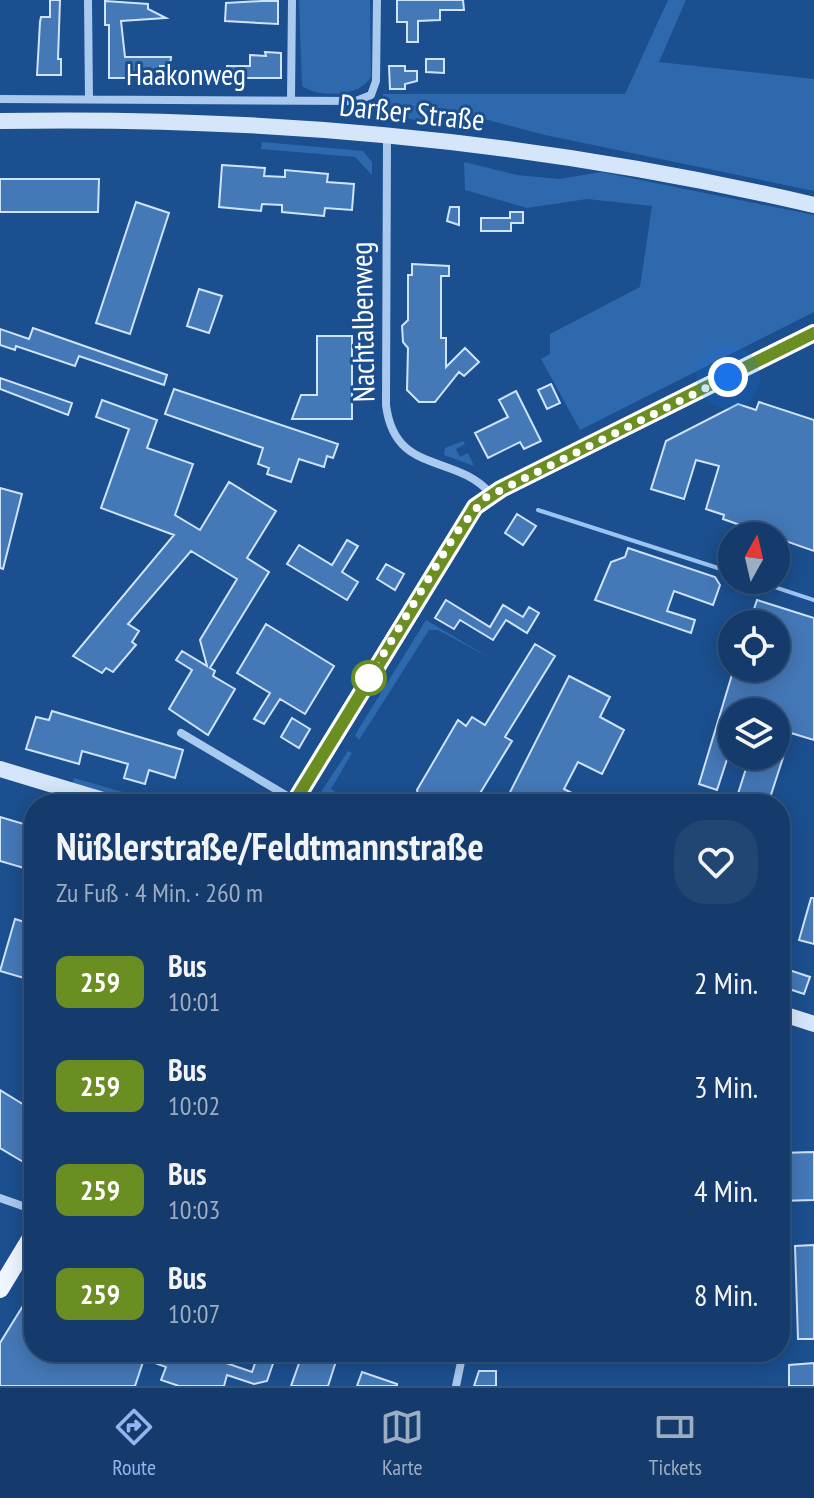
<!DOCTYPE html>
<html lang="de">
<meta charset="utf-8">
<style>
:root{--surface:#143b6b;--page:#214673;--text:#f1f3f6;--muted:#9dadc1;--line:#33557e;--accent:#95b2f1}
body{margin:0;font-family:"PT Sans Narrow",sans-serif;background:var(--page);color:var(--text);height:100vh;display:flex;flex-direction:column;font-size:30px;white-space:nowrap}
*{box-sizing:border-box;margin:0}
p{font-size:26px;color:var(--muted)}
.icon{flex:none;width:44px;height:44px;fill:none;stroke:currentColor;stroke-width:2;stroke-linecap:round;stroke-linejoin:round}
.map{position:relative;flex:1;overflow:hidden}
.drawer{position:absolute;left:24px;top:794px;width:766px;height:568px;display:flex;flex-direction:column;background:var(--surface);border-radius:32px;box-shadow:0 4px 20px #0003,0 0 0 2px var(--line)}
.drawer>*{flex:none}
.badge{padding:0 16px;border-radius:12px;font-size:28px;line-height:52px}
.needle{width:52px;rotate:8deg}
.buttons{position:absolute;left:718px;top:522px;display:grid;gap:16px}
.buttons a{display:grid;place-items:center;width:72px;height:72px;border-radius:50%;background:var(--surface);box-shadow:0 4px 20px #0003,0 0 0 2px var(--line);font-size:40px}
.you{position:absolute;width:40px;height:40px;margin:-20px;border:6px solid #fff;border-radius:50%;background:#1a73e8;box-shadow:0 0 0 12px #1a73e833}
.map>.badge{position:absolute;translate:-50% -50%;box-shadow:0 0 0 4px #fff}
.round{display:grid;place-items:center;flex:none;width:84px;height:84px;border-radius:32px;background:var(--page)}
.head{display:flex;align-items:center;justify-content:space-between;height:136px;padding:0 32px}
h1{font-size:38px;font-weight:600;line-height:60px}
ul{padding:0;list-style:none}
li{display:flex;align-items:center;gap:24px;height:104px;padding:0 32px}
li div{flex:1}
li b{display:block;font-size:30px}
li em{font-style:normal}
li .badge{min-width:88px;font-weight:700;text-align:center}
.tab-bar{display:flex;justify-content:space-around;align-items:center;height:112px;border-top:2px solid var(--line);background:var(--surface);font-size:22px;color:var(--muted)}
.tab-bar a{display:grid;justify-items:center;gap:4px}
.tab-bar .selected{color:var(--accent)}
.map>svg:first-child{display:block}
.green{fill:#2e69ad}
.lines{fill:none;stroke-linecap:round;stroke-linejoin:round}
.stream{stroke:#9cc4f0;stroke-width:4}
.building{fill:#4478b7;stroke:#cfe3fa;stroke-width:2}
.street{stroke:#a9c9ee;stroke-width:8}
.secondary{stroke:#d6e6fa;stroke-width:16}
.primary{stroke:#f0f6ff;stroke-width:18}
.line-casing{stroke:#fff;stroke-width:18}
.line{stroke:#6b8e23;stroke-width:12}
.walk{stroke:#fff;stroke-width:8;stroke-dasharray:0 14.4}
.stop-dot{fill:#fff;stroke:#6b8e23;stroke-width:4}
.labels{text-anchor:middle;stroke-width:6;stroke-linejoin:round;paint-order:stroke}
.street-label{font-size:30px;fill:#fff;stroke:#1b4f8f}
</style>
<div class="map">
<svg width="814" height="1386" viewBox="0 0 814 1386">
<rect width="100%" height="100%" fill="#1b4f8f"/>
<path class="green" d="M299 0H370L371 77C360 97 319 98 302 86Z
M668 0H686L659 62 814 79V191L545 135 488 120 448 115 421 121 379 113 383 94H625Z
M262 142 363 151 372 162V175L355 157 261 149Z
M464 162 517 175 559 179 601 172 814 215V312L580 430 541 359 550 354V334L640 287 652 206 587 199 527 208 465 190Z
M463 441 465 444 456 449 460 457 468 453 474 466 444 455 445 448Z
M426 620 490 658 438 630H429L359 740 355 735Z
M348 751 352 753 331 789 339 794 334 802 337 804H326L319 795Z
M74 778 140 797 139 802 72 785Z"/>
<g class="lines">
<path class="stream" d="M538 510 718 568
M753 580 814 600"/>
</g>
<path class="building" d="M50 0H60L58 59H61V75H37L40 22 41 17H50Z
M397 0H463L464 10H440V20L418 21V42H407V22H397Z
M105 1 148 4V9L166 18 121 21 125 57H171L170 66H160V78H109V25H105Z
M262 1H278V24L225 21 226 3Z
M265 52 281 53V78H227V66H250V55L266 56Z
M426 59H444V73L426 72Z
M389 66H405V71H417V81L405 84V89H390Z
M222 165 265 168 264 176 285 177V170L328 174 327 182 354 184 352 210 325 208 324 216 282 212V205L262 204 261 211 219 207Z
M0 179H99L98 212H0Z
M136 202 169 213 130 334 96 323Z
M450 207H459V225L447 221Z
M510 212H523V223H511V231H481V218H510Z
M412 264 449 266V276H441V338H446V367L465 348 479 362 464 376 459 372 435 402H419L407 390 408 348 403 342 402 326 408 320V275H412Z
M199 289 222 296 209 333 187 326Z
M33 328 167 375 164 385 79 356 75 366 16 346 15 350 0 345V329L29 339Z
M317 336H352V419H292L301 395H317Z
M0 378 72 403 68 415 0 389Z
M551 384 560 403 547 409 538 390Z
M174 389 338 444 333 458 327 456 324 467 299 459 291 482 267 474 269 468 258 464 263 448 165 414Z
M516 391 541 441 524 449 520 442 488 458 475 433 508 417 499 400Z
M102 400 157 420 147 448 193 464 175 515 200 530 229 482 276 511 247 558 269 572 210 668 215 671 213 676 235 689 208 735 169 709 192 670 176 660 182 651 207 666 200 640 237 579 191 551 128 624 139 631 132 642 136 645 113 672 106 668 102 673 73 656 174 535 101 508 129 429 96 417Z
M759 402 814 420V551L723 519 724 515 706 509 719 466 696 460 684 499 651 489 666 441 738 404 756 410Z
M0 488 22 494 3 569 0 568Z
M517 514 536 526 523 545 505 533Z
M347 540 358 546 342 572 358 582 347 600 287 564 299 545 332 565Z
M628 548 715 577 720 585 713 605 674 591 667 611 695 620 691 633 595 600 611 562 625 557Z
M386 564 404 574 395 590 377 579Z
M446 600 490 627 503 605 523 617 529 607 539 613 527 633 506 620 493 640 460 620 454 629 435 618Z
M757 600 814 618V740L791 733 768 804 736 800 750 756H776V712H732V744L717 790 699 784 734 668H776V624H749Z
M266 624 334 666 305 714 280 699 264 724 254 719 270 693 237 673Z
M535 644 555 656 505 737 512 741 474 803 466 798 462 804H420L417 790 458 720 466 726 472 717 485 725Z
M569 676 610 697 600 717 624 730 602 774 578 762 564 789 593 804H504Z
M52 711 183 750 175 778 149 770 145 784 124 778 128 764 82 751 79 764 26 749 36 717 49 720Z
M292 718 310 729 299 748 281 737Z
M0 817 34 827V871L0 861Z
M811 898H814V944L799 940Z
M15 919 34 925V981L0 971Z
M789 970 810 977 804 994 783 987Z
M0 1090 34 1111V1149L25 1163 0 1148Z
M814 1152V1200L780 1201V1153Z
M814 1245V1339H798L795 1246Z
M34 1288V1352H207L206 1356 252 1372 259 1352H277L267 1381 254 1384 227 1375 224 1386H179L161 1380 166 1367 144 1359 135 1386H0V1343Z
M303 1352H339L328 1386H291Z
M814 1363V1386H789V1365Z
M479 1371H496V1386H474Z
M362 1372 397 1384V1386H357Z"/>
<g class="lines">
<path class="street" d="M88 0 89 99
M291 98 292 0
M0 99 356 101 371 95 376 81 377 0
M387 138 386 405C395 476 454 452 491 494
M181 733 294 800
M0 1198 34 1210
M448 1352 461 1362 456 1386"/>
<path class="secondary" d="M0 121C272 116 549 143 814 205
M0 769 116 804
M780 1013 814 1024"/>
<path class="primary" d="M293 804 475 507 501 489 814 333
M0 1289 34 1233"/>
</g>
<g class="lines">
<defs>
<path id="line" d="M293 804 475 507 501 489 814 333"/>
</defs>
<use href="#line" class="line-casing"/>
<use href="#line" class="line"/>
<path class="walk" d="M369 678 456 533 485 498 728 377"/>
</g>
<circle class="stop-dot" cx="369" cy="678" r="16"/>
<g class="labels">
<g class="street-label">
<text x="186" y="85">Haakonweg</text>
<text transform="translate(412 113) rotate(6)" y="10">Darßer Straße</text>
<text transform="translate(363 322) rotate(-91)" y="10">Nachtalbenweg</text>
</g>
</g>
</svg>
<div class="buttons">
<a><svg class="needle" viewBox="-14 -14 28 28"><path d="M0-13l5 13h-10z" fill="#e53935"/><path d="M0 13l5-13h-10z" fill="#9dadc1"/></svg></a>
<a><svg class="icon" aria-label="locate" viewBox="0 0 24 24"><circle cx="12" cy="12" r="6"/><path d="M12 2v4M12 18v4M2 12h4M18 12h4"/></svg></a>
<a><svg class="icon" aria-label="layers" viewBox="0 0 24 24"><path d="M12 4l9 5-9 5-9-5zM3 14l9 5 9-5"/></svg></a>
</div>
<div class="you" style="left:728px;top:377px"></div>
<section class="drawer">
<div class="head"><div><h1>Nüßlerstraße/Feldtmannstraße</h1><p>Zu Fuß · 4 Min. · 260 m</p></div><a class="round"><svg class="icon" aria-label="heart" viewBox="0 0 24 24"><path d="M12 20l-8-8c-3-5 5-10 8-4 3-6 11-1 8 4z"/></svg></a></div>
<ul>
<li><span class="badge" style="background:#6b8e23;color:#fff">259</span><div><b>Bus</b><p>10:01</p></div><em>2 Min.</em></li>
<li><span class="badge" style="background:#6b8e23;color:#fff">259</span><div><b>Bus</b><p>10:02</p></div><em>3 Min.</em></li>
<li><span class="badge" style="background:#6b8e23;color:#fff">259</span><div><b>Bus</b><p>10:03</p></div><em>4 Min.</em></li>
<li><span class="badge" style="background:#6b8e23;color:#fff">259</span><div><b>Bus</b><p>10:07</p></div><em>8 Min.</em></li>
</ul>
</section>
</div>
<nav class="tab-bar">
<a class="selected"><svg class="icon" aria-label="directions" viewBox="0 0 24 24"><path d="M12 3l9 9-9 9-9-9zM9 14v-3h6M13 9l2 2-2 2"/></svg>Route</a>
<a><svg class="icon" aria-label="map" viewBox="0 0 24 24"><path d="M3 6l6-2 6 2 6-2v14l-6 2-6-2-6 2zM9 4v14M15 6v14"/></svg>Karte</a>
<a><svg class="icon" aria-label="tickets" viewBox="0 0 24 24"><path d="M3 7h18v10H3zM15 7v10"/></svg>Tickets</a>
</nav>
